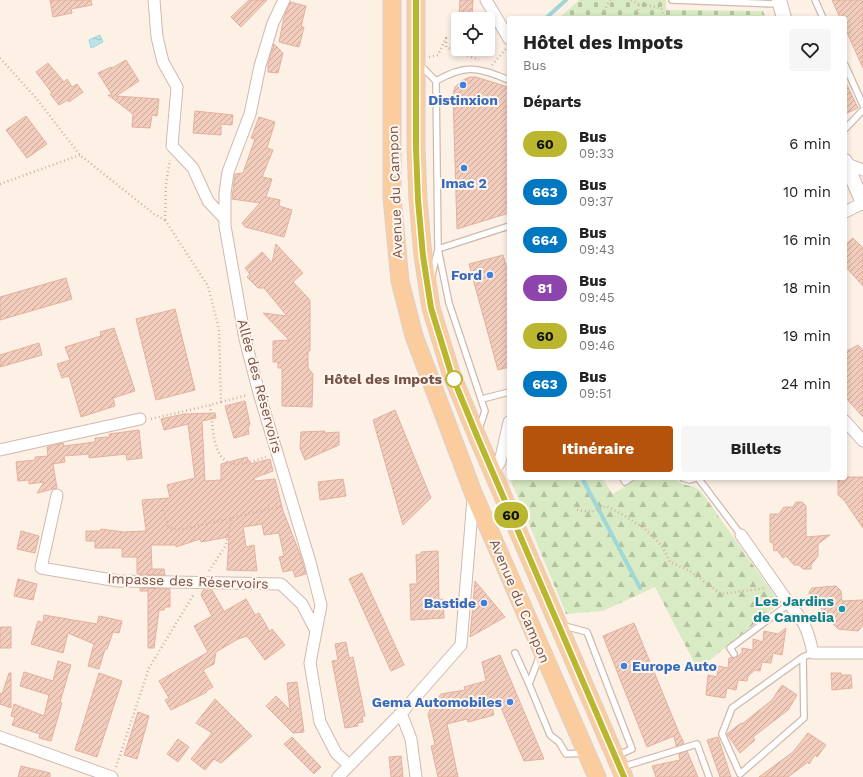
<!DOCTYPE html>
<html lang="fr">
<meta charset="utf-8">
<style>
:root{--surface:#fff;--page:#f6f6f6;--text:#222;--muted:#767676;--accent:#b45309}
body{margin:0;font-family:"Work Sans",sans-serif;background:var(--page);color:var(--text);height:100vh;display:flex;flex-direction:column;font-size:15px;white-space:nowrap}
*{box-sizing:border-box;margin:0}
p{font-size:13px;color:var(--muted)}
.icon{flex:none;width:22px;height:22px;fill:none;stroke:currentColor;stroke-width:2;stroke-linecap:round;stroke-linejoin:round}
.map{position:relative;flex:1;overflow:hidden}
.sheet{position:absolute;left:507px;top:16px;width:340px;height:464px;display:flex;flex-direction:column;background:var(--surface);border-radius:4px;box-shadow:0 2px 6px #0003}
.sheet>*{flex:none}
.badge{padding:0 8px;border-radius:13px;font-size:14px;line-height:26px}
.buttons{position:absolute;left:451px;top:12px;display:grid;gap:8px}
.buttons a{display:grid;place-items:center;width:44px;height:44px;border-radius:4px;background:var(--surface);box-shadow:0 2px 6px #0003;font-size:20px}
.map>.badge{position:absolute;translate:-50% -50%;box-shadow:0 0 0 2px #fff}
h2{padding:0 16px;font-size:15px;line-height:36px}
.round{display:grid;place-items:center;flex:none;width:42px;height:42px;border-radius:4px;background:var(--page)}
.summary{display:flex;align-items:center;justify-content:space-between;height:68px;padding:0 16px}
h1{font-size:19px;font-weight:700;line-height:30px}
.primary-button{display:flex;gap:8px;margin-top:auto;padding:8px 16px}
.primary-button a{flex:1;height:46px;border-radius:4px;background:var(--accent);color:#fff;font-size:16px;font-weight:700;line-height:46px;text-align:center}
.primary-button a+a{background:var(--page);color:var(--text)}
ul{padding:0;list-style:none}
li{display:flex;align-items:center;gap:12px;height:48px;padding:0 16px}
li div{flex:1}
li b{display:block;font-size:15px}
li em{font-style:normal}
li .badge{min-width:44px;font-weight:700;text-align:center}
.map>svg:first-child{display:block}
.forest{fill:url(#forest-firs)}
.cemetery{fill:url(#cemetery-stones)}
.water{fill:url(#water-ripples);stroke:#a0d7d8}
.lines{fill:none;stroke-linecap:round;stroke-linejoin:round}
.stream{stroke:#a0d7d8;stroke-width:4}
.building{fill:url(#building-hatch);stroke:#e5b09d}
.service-casing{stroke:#d0b9ae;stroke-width:8}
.minor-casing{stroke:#d0b9ae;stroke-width:13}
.tertiary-casing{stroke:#d0b9ae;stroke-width:16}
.primary-casing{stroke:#d9cfcc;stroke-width:19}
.path{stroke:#d7afa0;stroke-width:2.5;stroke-dasharray:1 3;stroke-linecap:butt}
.service{stroke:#fff;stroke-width:5.5}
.minor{stroke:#fff;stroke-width:11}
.tertiary{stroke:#fff;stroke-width:14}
.primary{stroke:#fbcd9e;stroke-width:17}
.line-casing{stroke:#fff;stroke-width:9}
.line{stroke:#bab62f;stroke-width:6}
.shop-dot{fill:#3f7fe0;stroke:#fff5ec;stroke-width:1.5}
.stop-dot{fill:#fff;stroke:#bab62f;stroke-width:2}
.culture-dot{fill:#0f9aa8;stroke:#fff5ec;stroke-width:1.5}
.labels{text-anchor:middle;stroke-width:4;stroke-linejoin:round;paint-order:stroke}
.shop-label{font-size:14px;font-weight:bold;fill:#366cbe;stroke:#fff5ec;text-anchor:end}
.street-label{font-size:14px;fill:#76544a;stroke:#fff5ec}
.stop-label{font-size:14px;font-weight:bold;fill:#76544a;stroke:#fff5ec;text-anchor:end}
.culture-label{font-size:14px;font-weight:bold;fill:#0d838f;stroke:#fff5ec;text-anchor:end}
</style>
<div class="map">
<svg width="863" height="777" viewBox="0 0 863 777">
<defs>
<pattern id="forest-firs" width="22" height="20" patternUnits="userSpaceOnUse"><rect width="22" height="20" fill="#d8ebc4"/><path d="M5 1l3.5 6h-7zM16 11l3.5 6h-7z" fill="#b4c1a1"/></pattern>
<pattern id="cemetery-stones" width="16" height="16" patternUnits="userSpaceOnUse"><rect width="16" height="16" fill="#d8ebc4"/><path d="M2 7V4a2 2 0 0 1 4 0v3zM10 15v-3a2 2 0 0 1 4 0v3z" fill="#b4c1a1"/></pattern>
<pattern id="water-ripples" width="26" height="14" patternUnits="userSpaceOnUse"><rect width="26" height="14" fill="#bae6e7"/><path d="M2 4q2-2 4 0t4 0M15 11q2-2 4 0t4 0" fill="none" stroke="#9cbdbd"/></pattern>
<pattern id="building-hatch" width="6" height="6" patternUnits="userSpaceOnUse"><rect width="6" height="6" fill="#f2ccbd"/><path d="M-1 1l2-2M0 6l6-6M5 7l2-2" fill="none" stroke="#c9a89c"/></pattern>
</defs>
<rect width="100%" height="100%" fill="#fdf1e6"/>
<path class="forest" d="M510 478H602L613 494 638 478H675C681 487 692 484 700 490L780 603 698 670 655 587 603 611 566 614Z"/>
<path class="cemetery" d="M579 0H666V10L763 11 766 18H559Z"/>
<path class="water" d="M100 35 103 42 91 48 89 40Z"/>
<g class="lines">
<path class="stream" d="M546 18 566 0
M582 478 640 588"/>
</g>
<path class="building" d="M50 0H91L92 5 71 9 72 13 53 17Z
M249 0H267L241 27 231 17Z
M460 0H473L472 18 459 17Z
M832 0H863V68L845 28V18H840Z
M290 2 306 6 301 27H304L299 47 279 42 284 17Z
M274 44 283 53 278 73 268 72V64Z
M126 60 139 81 116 96 159 99 157 116 152 115 150 128 132 127 133 114 108 95H112L98 73 111 67 112 68Z
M48 63 64 82 67 79 72 87 77 84 83 92 69 102 68 100 59 105 50 94 52 93 36 72Z
M476 77 508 87 509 213 457 229 453 94 455 87 461 81 470 77Z
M845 81 858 108 845 114Z
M195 111 233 115 232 125 221 124V135L193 133Z
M26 116 47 144 27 158 6 130Z
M259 117 275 122 267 148 273 150 262 177 272 179 266 197 280 200 279 206 292 210 284 237 245 227 242 223 260 203 232 199 235 174 243 173 255 139 251 138Z
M853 238 863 248V286L845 266V245Z
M276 244 303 273 293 282 310 300V351H308V368L313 374 312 407 282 406V368H278V362H273V341L289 340 263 313 287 316 264 288H258L247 277 250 274 245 268 262 252 272 263Z
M503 255 509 276V367L498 370 469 264Z
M66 278 72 299 0 320V297Z
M175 309 195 390 156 400 136 319Z
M114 328 135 391 113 398 115 406 81 417 69 376 62 378 57 364 70 360 65 347 101 336 100 332Z
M39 343 42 355 0 367V355Z
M858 345 863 350V417L845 397V352Z
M245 401 250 424 248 428 249 434 234 438 225 406Z
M395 410 431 498 403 525 373 420Z
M215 413 216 418 202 421 205 481 221 480V464L247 457 250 464 270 459 273 471 254 478 255 481 275 479 283 511 300 554 306 574 295 577 293 570 283 572 279 557 284 556 279 533 264 535 262 524 243 527 246 547 254 545 257 571 227 570 229 537 201 542 200 539 176 547V545H151L152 569H164L165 575 137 574V557H122V548H95V541H86V531H100L101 529 124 532 146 531 142 500 170 498 167 485 195 478 188 424 164 430 161 419 184 414Z
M139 430 142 458 127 460 126 454 89 458V454L64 456 65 462 53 464 57 488 37 493 44 482 29 484V480L18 481 16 462 35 460V457L48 456 47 447 63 443 64 446 95 442V438L110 437 109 434Z
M325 431 324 433 339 432V445L305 460 300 448 301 432Z
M845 477H863V528L844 500 838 495V478Z
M343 479 346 496 320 500 318 482Z
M796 502H802L806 506V537L830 535 818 544V556L811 565V569H803L799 565H794L786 556 783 558 777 550 774 551 773 543 770 542V514H779L784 507H793Z
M21 531 39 536 35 553 17 549Z
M438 551 439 600 443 599 444 618 411 620 410 584H417L416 555 421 554V552Z
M362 573 404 665 391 671 349 579Z
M18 579 37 584 33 600 14 596Z
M475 581 505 617 470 637Z
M836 586 841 591 842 601 863 600V625L858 631 838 629 822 613 821 605H815L810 601 809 592 812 588Z
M140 588 170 589V607H165L164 610H159L154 648H148V591H140Z
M203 590H212L225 613V611L246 599 255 615 259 613 270 632 272 629 285 645 265 660 247 636 238 639 216 652 214 664 203 670 213 687 206 691 207 692 171 710 165 700 169 698 159 681 208 652 194 626 212 616 201 595Z
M44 615 97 624 99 616 122 621 119 633 113 632 107 649H105L99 669 88 666 94 644 68 633 63 653 31 644 38 621 43 623Z
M634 623 679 733 684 743 676 746 674 736 647 747 603 636Z
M0 627H11V648H0Z
M786 628 782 655 773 653 771 663 762 662 760 671 755 670 748 676 747 681 738 680 736 690 727 688 725 698 706 695 708 675 717 677 718 666 728 668 729 658 737 657 742 653V648L753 650V639L763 642 764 631 778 634Z
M346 642 349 658 353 657 365 716H362L363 722 357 723 358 726 345 728 332 661 338 660 335 644Z
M500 655 544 759 524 761 499 703 492 705 494 715 468 722 467 719 447 724 458 777H438L431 746 435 745 428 714 433 704 441 694 465 690 464 687 486 681 482 662Z
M58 661 71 665 60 702 62 703 51 741 39 738 40 734 12 725 15 717 11 716 14 704 44 716 49 695 20 686 24 672 53 681Z
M9 673H11V708L0 704V693L2 694Z
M99 673 122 681 97 757 75 750Z
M831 673H841V675H851L852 688 832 690Z
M297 682 304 732 293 733 266 706 276 696 290 710 287 683Z
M782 685 797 695 788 710 753 737 755 740 740 753 727 734 741 723 742 724 772 700Z
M215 699 252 736 221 763 214 759 205 770 191 759 212 733 196 723Z
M138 712 149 716 137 759 124 755Z
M808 733 826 745 817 757 815 755 809 764 808 762 788 777H759L793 752Z
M292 737 321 767 314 774 284 744Z
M718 737 731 777H720L707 740Z
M178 739 189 747 178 762 167 754Z
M687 751 698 777H656L652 766 680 760 679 754Z
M401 756 403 777H391L389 757Z
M21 766 50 773V777H18Z"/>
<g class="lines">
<defs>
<path id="service" d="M672 0 778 4
M815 0 823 18
M420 65 436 81 438 249 432 275
M845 65 863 105
M436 81C467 63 478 68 509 80
M845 129 863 110
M482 399 509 392
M479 429 485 411 449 303 438 249 509 226
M623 478 625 482 631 478
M683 478 690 480 696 478
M698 478 741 535
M561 625 587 632 632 749 616 756
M515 653 529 684
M734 654 730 648 789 604
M540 655 529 684 550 735 559 742 566 754 584 753
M803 657 804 718 740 774 722 734 732 708 803 657 813 653
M622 767 697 744 709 777"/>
<path id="minor" d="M154 0 157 37 163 62 177 87 172 146 193 168 208 201 224 218
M284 0 273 23 260 66 250 114 228 172 225 193V226L245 339 259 393 310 562 321 605 310 663 320 722 336 753 349 765
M486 0 509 39
M847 164 863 170
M845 212 863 203
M845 421 863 441
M0 450 140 419
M493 472 500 462 509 422
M57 495 41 568 118 581 281 584 302 604 316 631
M741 535 793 609C806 623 809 635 813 653H863
M401 713 411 739 416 777
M0 737 112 777
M338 777 404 710 461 645 473 499"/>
<path id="tertiary" d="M779 0 784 18
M845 161 863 203"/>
<path id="primary" d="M392 0V198L400 281 414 336 474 495 597 777
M416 0V148L418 200 423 256 431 308 451 373 477 436 624 777"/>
</defs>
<use href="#service" class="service-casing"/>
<use href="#minor" class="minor-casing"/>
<use href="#tertiary" class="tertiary-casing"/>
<use href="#primary" class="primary-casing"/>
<path class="path" d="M631 0 639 4 661 8 665 18
M600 18 610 0
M637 18 639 4
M429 57 438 55 446 38V47L479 60
M0 58 36 98 80 155 154 214 165 220
M492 65 506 49
M0 184 80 155
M165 220 208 286 219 329 221 402 210 405C213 422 211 463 235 464 245 464 257 460 266 457
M165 220 166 183 170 160
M221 402 248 395
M151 419 210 405
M163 510 168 526 173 529H183L282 506
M577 510 592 512 606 506 625 516 645 529 662 546 670 562 690 571 721 594 766 588
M209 571 226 545 232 518
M116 767 149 668 194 594"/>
<use href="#service" class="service"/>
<use href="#minor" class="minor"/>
<use href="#tertiary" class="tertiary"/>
<use href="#primary" class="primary"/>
</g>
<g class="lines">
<defs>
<path id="line" d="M416 0V148L418 200 423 256 431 308 451 373 477 436 624 777"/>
</defs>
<use href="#line" class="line-casing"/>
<use href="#line" class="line"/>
</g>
<g class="shop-dot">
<circle cx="463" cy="85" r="4"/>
<circle cx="464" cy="168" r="4"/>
<circle cx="490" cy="275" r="4"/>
<circle cx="484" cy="603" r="4"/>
<circle cx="624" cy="666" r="4"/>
<circle cx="510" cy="702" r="4"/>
</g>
<circle class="stop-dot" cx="454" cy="379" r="8"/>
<circle class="culture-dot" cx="842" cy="609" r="4"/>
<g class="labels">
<g class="shop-label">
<text x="463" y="105" text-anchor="middle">Distinxion</text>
<text x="464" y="188" text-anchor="middle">Imac 2</text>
<text x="482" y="280">Ford</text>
<text x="476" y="608">Bastide</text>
<text x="632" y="671" text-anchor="start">Europe Auto</text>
<text x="502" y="707">Gema Automobiles</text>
</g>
<g class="street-label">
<text transform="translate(395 192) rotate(-92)" y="5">Avenue du Campon</text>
<text transform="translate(260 386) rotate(75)" y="5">Allée des Réservoirs</text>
<text transform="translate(188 581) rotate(2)" y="5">Impasse des Réservoirs</text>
<text transform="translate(520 601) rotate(67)" y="5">Avenue du Campon</text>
</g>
<g class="stop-label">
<text x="442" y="384">Hôtel des Impots</text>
</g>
<g class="culture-label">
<text x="834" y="606">Les Jardins<tspan x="834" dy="16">de Cannelia</tspan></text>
</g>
</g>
</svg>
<div class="buttons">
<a><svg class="icon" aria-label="locate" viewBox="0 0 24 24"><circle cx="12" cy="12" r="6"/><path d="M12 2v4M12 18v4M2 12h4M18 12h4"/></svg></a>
</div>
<b class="badge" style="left:511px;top:515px;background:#bab62f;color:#111">60</b>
<section class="sheet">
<div class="summary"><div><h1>Hôtel des Impots</h1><p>Bus</p></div><a class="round"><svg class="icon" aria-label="heart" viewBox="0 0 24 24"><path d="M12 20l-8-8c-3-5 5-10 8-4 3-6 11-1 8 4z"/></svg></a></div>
<h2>Départs</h2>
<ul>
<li><span class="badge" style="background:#bab62f;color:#111">60</span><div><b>Bus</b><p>09:33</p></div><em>6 min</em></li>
<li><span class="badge" style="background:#0077c1;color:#fff">663</span><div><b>Bus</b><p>09:37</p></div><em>10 min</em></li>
<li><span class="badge" style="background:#0077c1;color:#fff">664</span><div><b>Bus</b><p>09:43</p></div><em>16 min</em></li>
<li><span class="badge" style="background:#8e44ad;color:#fff">81</span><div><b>Bus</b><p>09:45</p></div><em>18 min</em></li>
<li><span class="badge" style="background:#bab62f;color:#111">60</span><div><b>Bus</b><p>09:46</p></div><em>19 min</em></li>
<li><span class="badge" style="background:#0077c1;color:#fff">663</span><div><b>Bus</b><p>09:51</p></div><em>24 min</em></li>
</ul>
<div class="primary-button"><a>Itinéraire</a><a>Billets</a></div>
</section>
</div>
